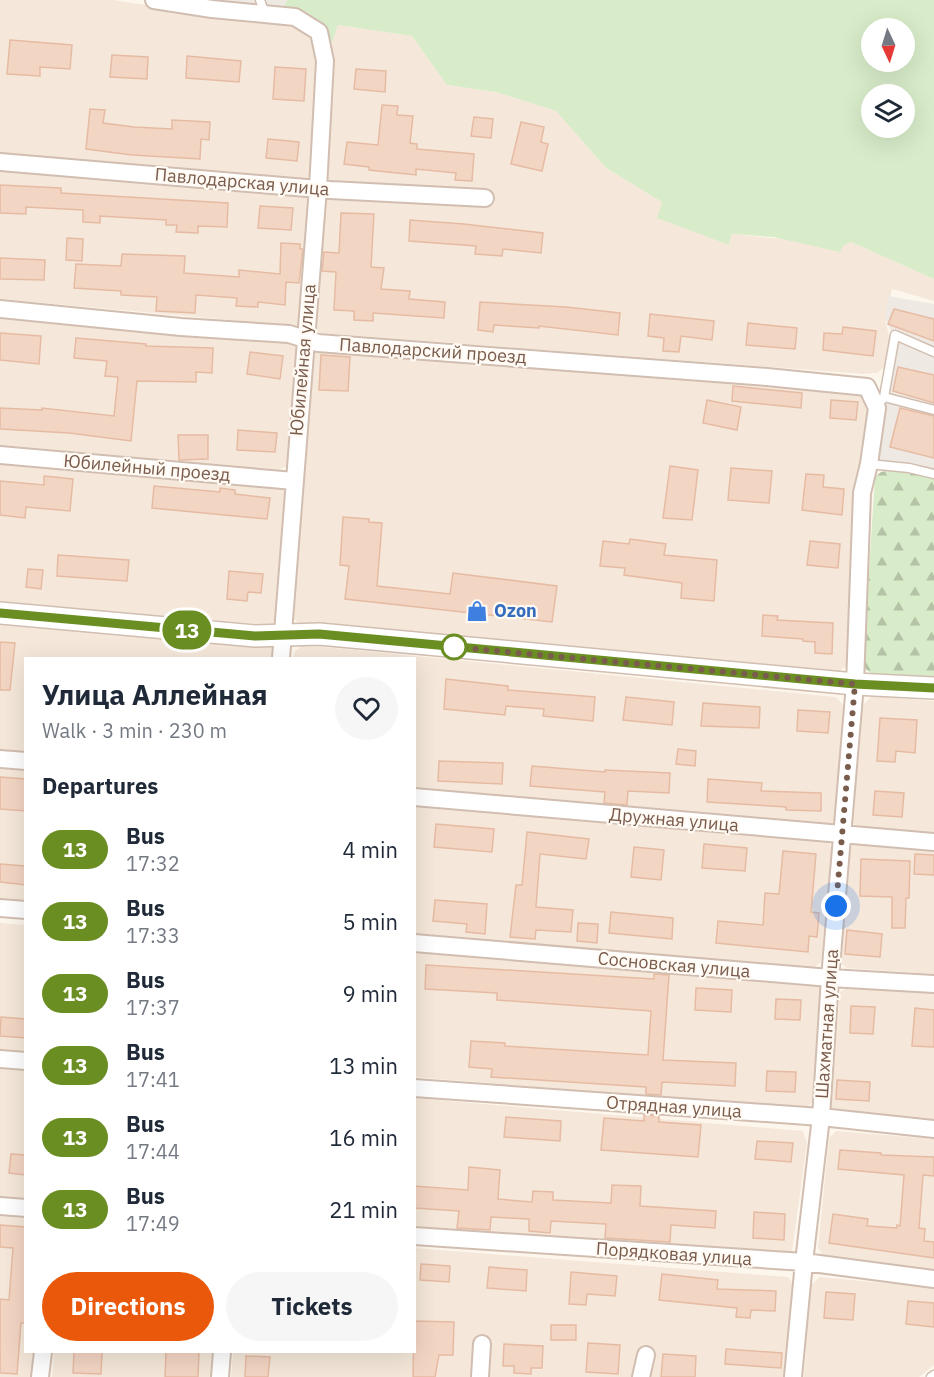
<!DOCTYPE html>
<meta charset="utf-8">
<style>
:root{--surface:#fff;--page:#f6f6f7;--text:#1f2937;--muted:#747a83;--accent:#ea580c}
body{margin:0;font-family:"IBM Plex Sans",sans-serif;background:var(--page);color:var(--text);height:100vh;display:flex;flex-direction:column;font-size:22px;white-space:nowrap}
*{box-sizing:border-box;margin:0}
p{font-size:20px;color:var(--muted)}
.icon{flex:none;width:33px;height:33px;fill:none;stroke:currentColor;stroke-width:2;stroke-linecap:round;stroke-linejoin:round}
.map{position:relative;flex:1;overflow:hidden}
.drawer{position:absolute;left:24px;top:657px;width:392px;height:696px;display:flex;flex-direction:column;background:var(--surface);border-radius:0px;box-shadow:0 6px 24px #0002}
.drawer>*{flex:none}
.badge{padding:0 12px;border-radius:20px;font-size:21px;line-height:39px}
.needle{width:39px;rotate:176deg}
.tools{position:absolute;left:861px;top:18px;display:grid;gap:12px}
.tools a{display:grid;place-items:center;width:54px;height:54px;border-radius:50%;background:var(--surface);box-shadow:0 6px 24px #0002;font-size:30px}
.you{position:absolute;width:30px;height:30px;margin:-15px;border:4px solid #fff;border-radius:50%;background:#1a73e8;box-shadow:0 0 0 9px #1a73e833}
.map>.badge{position:absolute;translate:-50% -50%;box-shadow:0 0 0 3px #fff}
h2{padding:0 18px;font-size:22px;line-height:54px}
.round{display:grid;place-items:center;flex:none;width:63px;height:63px;border-radius:32px;background:var(--page)}
.summary{display:flex;align-items:center;justify-content:space-between;height:102px;padding:0 18px}
h1{font-size:28px;font-weight:700;line-height:45px}
.button{display:flex;gap:12px;margin-top:auto;padding:12px 18px}
.button a{flex:1;height:69px;border-radius:36px;background:var(--accent);color:#fff;font-size:24px;font-weight:700;line-height:69px;text-align:center}
.button a+a{background:var(--page);color:var(--text)}
ul{padding:0;list-style:none}
li{display:flex;align-items:center;gap:18px;height:72px;padding:0 18px}
li div{flex:1}
li b{display:block;font-size:22px}
li em{font-style:normal}
li .badge{min-width:66px;font-weight:700;text-align:center}
.map>svg:first-child{display:block}
.residential{fill:#f5e8da}
.industrial{fill:#efe9e4}
.green{fill:#d8ecc9;fill-rule:evenodd}
.forest{fill:url(#forest-firs)}
.building{fill:#f3d5c3;stroke:#e6bba3;stroke-width:1.5}
.lines{fill:none;stroke-linecap:round;stroke-linejoin:round}
.service-casing{stroke:#d1beb0;stroke-width:11}
.minor-casing{stroke:#d1beb0;stroke-width:20}
.tertiary-casing{stroke:#d1beb0;stroke-width:24}
.service{stroke:#fff;stroke-width:8}
.minor{stroke:#fff;stroke-width:16}
.tertiary{stroke:#fff;stroke-width:21}
.line-casing{stroke:#fff;stroke-width:14}
.line{stroke:#6b8e23;stroke-width:9}
.walk{stroke:#7a5c4d;stroke-width:6;stroke-dasharray:0 10.8}
.stop-dot{fill:#fff;stroke:#6b8e23;stroke-width:3}
.labels{text-anchor:middle;stroke-width:4.5;stroke-linejoin:round;paint-order:stroke}
.street-label{font-size:18px;fill:#7a5c4d;stroke:#fffaf3}
.shop-label{font-size:18px;font-weight:bold;fill:#366cbe;stroke:#fffaf3;text-anchor:start}
</style>
<div class="map">
<svg width="934" height="1377" viewBox="0 0 934 1377">
<defs>
<pattern id="forest-firs" width="22" height="20" patternUnits="userSpaceOnUse" patternTransform="scale(1.5)"><rect width="22" height="20" fill="#d8ecc9"/><path d="M5 1l3.5 6h-7zM16 11l3.5 6h-7z" fill="#b4c2a5"/></pattern>
</defs>
<rect width="100%" height="100%" fill="#fdf6ec"/>
<path class="residential" d="M0 0H113L212 15 293 23 315 36 322 65 314 174 310 181H301L0 153Z
M338 25 412 36 447 85 496 92 556 111 606 168 662 202 658 218 729 245 732 234 844 245 851 242 934 279V301L892 289 885 318 892 350 887 365 877 373 863 374 320 333 313 326 325 180 332 43Z
M0 168 308 195 312 202 303 320 297 326 0 299Z
M0 319 184 336 284 341 295 346 299 354 289 465 278 470 0 445Z
M316 352 859 392 866 397 871 406 858 492 846 666 838 672 300 625 289 614 309 358Z
M0 462 280 487 289 495 279 616 272 625 0 603Z
M0 622 272 646 273 658H26L25 755 0 752Z
M304 645 836 697 845 707 837 818 831 826 414 792V658H293L295 651Z
M872 696 934 701V835L860 828 853 823 863 705Z
M0 769 25 771V903L0 901Z
M414 803 829 841 832 851 821 962 812 969 414 934Z
M855 843 934 849V974L846 968 838 960 850 848Z
M0 923 25 925V1054L0 1052Z
M414 949 815 980 821 987 813 1100 806 1109 414 1077Z
M847 988 934 993V1123L835 1114 830 1104 840 992Z
M0 1065 25 1067V1200L0 1198Z
M414 1098 803 1131 807 1143 792 1251 783 1256 414 1228Z
M836 1131 934 1139V1271L825 1259 818 1248 829 1138Z
M0 1212 25 1215 26 1352H42L39 1377H0Z
M414 1248 788 1277 796 1289 786 1377H231L233 1352H414Z
M820 1277 934 1288V1365L919 1377H804L810 1286Z
M54 1352H218L215 1377H52Z"/>
<path class="industrial" d="M188 0H287L282 10Z
M888 296 934 304V479L911 473 891 470 875 455 897 344 885 318Z"/>
<path class="green" d="M287 0H934V279L851 242 844 245 840 252 773 237 732 234 729 245 657 218 662 202 606 168 556 111 496 92 447 85 412 36 338 25 332 43C317 16 311 16 282 10ZM872 28H904V62H872ZM872 94H904V128H872Z"/>
<path class="forest" d="M891 470 911 473 934 479V678L870 673 863 666 875 477 881 472Z"/>
<path class="building" d="M10 40 72 45 70 69 40 67V76L7 74Z
M112 55 148 57 147 79 110 77Z
M187 56 241 61 239 82 186 78Z
M275 67 306 69 304 101 273 99Z
M356 69 386 71 385 92 354 89Z
M382 105 398 106 397 115 413 116 410 143 417 144V149L474 154 472 181 455 180 456 173 416 169V175L369 170V167L344 164 347 142 378 145Z
M90 109 105 110 103 123 134 127 172 129V120L210 122 209 140 201 139 200 159 132 155 86 149Z
M474 117 493 119 491 138 471 136Z
M521 122 544 127 541 142 548 144 542 171 511 164Z
M268 139 299 142 297 161 266 158Z
M0 185 61 188V193L228 203 227 227 198 226V233L176 232 177 225H166V220L100 216V223L83 222V210L26 207V214L0 213Z
M260 206 293 208 291 230 258 228Z
M341 213 374 214 371 267 384 268 381 289 410 291 409 299 445 302 444 318 373 313V321L354 320V311L334 310 336 272 322 271 324 252 339 253Z
M410 220 464 224 543 233 541 253 503 249 502 256 475 254 476 246 409 241Z
M67 238 83 239 82 261 66 260Z
M281 243 300 244V249H303L299 283 286 282 285 305 258 302V307L236 306 237 298 196 295 195 313 156 311 157 297 121 295V291L74 288 76 264 121 266 122 254 185 256 184 273 239 277V270L280 274Z
M0 258 45 260 44 280 0 279Z
M480 302 566 307 620 313 618 335 539 326V328L494 325 493 332 478 330Z
M894 309 934 319V341L888 324Z
M650 314 714 321 712 340 681 336 679 352 663 351 664 338 648 336Z
M748 323 797 328 795 349 746 345Z
M843 327 876 331 873 356 823 350 824 333 842 334Z
M0 333 41 336 39 364 0 360Z
M76 338 146 344V346L213 348 212 373 196 372V382L137 381 131 441 69 433 0 429V408L42 410V408L114 416 118 377 105 376 107 361 74 358Z
M250 352 283 356 280 379 247 374Z
M321 355 350 357 348 391 319 390Z
M898 367 934 375V403L893 391Z
M733 386 802 393 801 408 732 401Z
M707 400 741 407 737 430 703 423Z
M831 400 858 402 856 420 830 418Z
M900 408 934 416V458L890 447Z
M238 430 277 433 275 452 237 450Z
M178 435H208V459L179 460Z
M670 466 698 470 692 520 663 518Z
M731 468 772 471 769 503 728 500Z
M806 474 824 475 823 487 844 489 842 515 802 510Z
M44 476 73 479 70 511 26 507 25 518 0 515V481L44 485Z
M154 486 220 492V488L235 490V494L270 498 267 519 152 508Z
M343 517 369 519V522L382 523 377 586 450 594 453 573 557 586 552 622 345 599 349 566 340 565Z
M630 539 666 544 664 555 717 560 714 601 681 598 682 583 624 575 625 568 600 566 603 541 629 544Z
M810 541 840 544 838 568 807 565Z
M58 555 129 560 127 581 57 576Z
M28 569 43 570 41 589 26 587Z
M229 571 263 574 261 593 248 592 247 601 227 599Z
M763 615 778 616 777 620 833 623 832 654 815 653V642L803 641V639L762 636Z
M0 642 15 643 10 690H0Z
M446 679 508 686V690L595 697 593 721 543 716 544 709 506 706 505 715 444 709Z
M626 697 674 702 672 725 623 720Z
M703 703 760 707 759 728 701 726Z
M798 710 830 712 828 733 797 731Z
M880 718 917 720 915 753 896 751 895 762 877 761Z
M678 749 696 751 695 766 676 764Z
M439 761 503 763 502 784 438 781Z
M532 766 605 772V770L670 773 669 793 628 791 627 805 604 803 605 792 530 786Z
M0 777 26 779V811L0 809Z
M708 779 762 783 761 791 821 793V811L786 810V807L707 802Z
M875 791 904 793 902 817 873 815Z
M436 824 494 829 492 852 434 847Z
M527 832 589 839 586 859 540 854 536 907 573 910 571 932 536 930 535 939 510 937 516 885H522Z
M704 844 747 848 745 871 702 868Z
M634 847 664 850 661 880 631 877Z
M783 851 816 854 811 912 819 913 817 937 809 936 808 952 716 943 718 921 763 925 765 893 779 894Z
M915 854 934 855V875L914 874Z
M861 859 910 861 909 898H906L905 928H892V897L860 896Z
M0 864 26 866V885L0 882Z
M435 900 487 904 485 934 466 932 467 924 433 921Z
M611 912 673 918 672 939 609 933Z
M578 923 598 924 597 943 577 941Z
M847 930 882 934 880 957 845 954Z
M426 965 654 979V974L669 975 663 1060 736 1063 735 1086 662 1082 661 1095 646 1094V1087L491 1077 492 1069 469 1067 471 1041 505 1043V1046L648 1055 651 1011 497 1000V993L425 989Z
M696 988 732 990 731 1012 695 1010Z
M776 999 801 1000 800 1020 775 1019Z
M851 1006 875 1007 873 1034 850 1033Z
M915 1008 934 1010V1047L912 1046Z
M1 1017 26 1019V1038L0 1036Z
M767 1071 796 1072 795 1092 766 1091Z
M837 1080 870 1082 869 1101 836 1099Z
M644 1115 659 1116V1122L701 1125 698 1157 601 1150 604 1118 644 1121Z
M506 1117 561 1121 560 1141 504 1137Z
M757 1141 793 1143 791 1162 755 1159Z
M840 1150 881 1153V1155L934 1157V1176L923 1175 919 1228 925 1229 924 1241 934 1242V1258L829 1243 833 1214 868 1219 867 1226 897 1228V1225L900 1226 904 1175 838 1169Z
M11 1154 26 1155V1175L9 1173Z
M469 1167 500 1170 498 1199 532 1202 533 1191 553 1192V1200L611 1203 612 1185 641 1186 640 1206 716 1211 715 1228 671 1225 670 1242 605 1238 606 1224 551 1221 550 1233 529 1231V1219L491 1217 490 1230 457 1228 459 1211 414 1208V1186L468 1190Z
M754 1212 785 1214 784 1240 753 1238Z
M0 1225 26 1227V1314L25 1323H21L17 1374 0 1373V1299L9 1300 13 1248 0 1247Z
M421 1264 450 1266 449 1282 420 1280Z
M489 1267 527 1270 526 1291 487 1288Z
M571 1272 617 1276 615 1296 587 1294 586 1305 569 1304Z
M662 1274 718 1280 717 1289 776 1291 775 1311 751 1310 750 1318 736 1317 737 1308 659 1300Z
M826 1292 855 1294 853 1320 824 1318Z
M908 1301 934 1303V1327L906 1324Z
M414 1321 454 1322 453 1355H439L435 1377H413Z
M551 1325H576V1340H551Z
M588 1343 620 1345 618 1374 586 1372Z
M504 1344 543 1346 542 1368H531V1374L514 1373V1366H503Z
M726 1349 782 1353 781 1368 725 1364Z
M74 1352H102L101 1374 73 1373Z
M166 1352H199L198 1377H165Z
M663 1354 696 1356 695 1377H661Z
M246 1356 270 1357 268 1377H245Z"/>
<g class="lines">
<defs>
<path id="service" d="M260 0 265 14
M884 397 895 335 934 352
M882 400 884 397 934 410
M869 464 909 468 934 474
M931 1377 934 1375"/>
<path id="minor" d="M154 0 212 9 295 17 319 32 325 61 318 188 281 658
M0 162 330 190 485 198
M0 309 181 327 289 334 318 343 767 377 867 387 877 408 869 464 862 493 855 684 830 978 821 1117 804 1262 793 1377
M0 455 294 481
M0 759 26 761
M414 797 934 842
M0 908 26 910
M414 943 830 978 934 984
M0 1059 26 1061
M414 1088 821 1117 934 1129
M0 1206 26 1208
M414 1236 804 1262 934 1279
M40 1377 43 1352
M220 1377 222 1352
M480 1377 482 1344
M641 1377 646 1355"/>
<path id="tertiary" d="M0 613 255 636 319 634 855 684 934 688"/>
</defs>
<use href="#service" class="service-casing"/>
<use href="#minor" class="minor-casing"/>
<use href="#tertiary" class="tertiary-casing"/>
<use href="#service" class="service"/>
<use href="#minor" class="minor"/>
<use href="#tertiary" class="tertiary"/>
</g>
<g class="lines">
<defs>
<path id="line" d="M0 613 255 636 319 634 855 684 934 688"/>
</defs>
<use href="#line" class="line-casing"/>
<use href="#line" class="line"/>
<path class="walk" d="M454 647 855 684 836 906"/>
</g>
<defs>
<symbol id="shop-bare" viewBox="-9 -9 18 18"><path d="M-5-2.5h2.3a2.7 3.5 0 0 1 5.4 0H5L5.5 6h-11ZM-1.5-2.5h3a1.5 2.3 0 0 0-3 0Z" fill="#3f7fe0" stroke="#fffaf3" stroke-width="2.5" paint-order="stroke"/></symbol>
</defs>
<g fill-rule="evenodd">
<use href="#shop-bare" x="462" y="596" width="30" height="30"/>
</g>
<circle class="stop-dot" cx="454" cy="647" r="12"/>
<g class="labels">
<g class="street-label">
<text transform="translate(242 182) rotate(5)" y="6">Павлодарская улица</text>
<text transform="translate(433 351) rotate(4)" y="6">Павлодарский проезд</text>
<text transform="translate(303 360) rotate(-85)" y="6">Юбилейная улица</text>
<text transform="translate(147 468) rotate(5)" y="6">Юбилейный проезд</text>
<text transform="translate(674 820) rotate(5)" y="6">Дружная улица</text>
<text transform="translate(674 965) rotate(5)" y="6">Сосновская улица</text>
<text transform="translate(827 1024) rotate(-86)" y="6">Шахматная улица</text>
<text transform="translate(674 1107) rotate(4)" y="6">Отрядная улица</text>
<text transform="translate(674 1254) rotate(4)" y="6">Порядковая улица</text>
</g>
<g class="shop-label">
<text x="494" y="617">Ozon</text>
</g>
</g>
</svg>
<div class="tools">
<a><svg class="needle" viewBox="-14 -14 28 28"><path d="M0-13l5 13h-10z" fill="#e53935"/><path d="M0 13l5-13h-10z" fill="#747a83"/></svg></a>
<a><svg class="icon" aria-label="layers" viewBox="0 0 24 24"><path d="M12 4l9 5-9 5-9-5zM3 14l9 5 9-5"/></svg></a>
</div>
<div class="you" style="left:836px;top:906px"></div>
<b class="badge" style="left:187px;top:630px;background:#6b8e23;color:#fff">13</b>
<section class="drawer">
<div class="summary"><div><h1>Улица Аллейная</h1><p>Walk · 3 min · 230 m</p></div><a class="round"><svg class="icon" aria-label="heart" viewBox="0 0 24 24"><path d="M12 20l-8-8c-3-5 5-10 8-4 3-6 11-1 8 4z"/></svg></a></div>
<h2>Departures</h2>
<ul>
<li><span class="badge" style="background:#6b8e23;color:#fff">13</span><div><b>Bus</b><p>17:32</p></div><em>4 min</em></li>
<li><span class="badge" style="background:#6b8e23;color:#fff">13</span><div><b>Bus</b><p>17:33</p></div><em>5 min</em></li>
<li><span class="badge" style="background:#6b8e23;color:#fff">13</span><div><b>Bus</b><p>17:37</p></div><em>9 min</em></li>
<li><span class="badge" style="background:#6b8e23;color:#fff">13</span><div><b>Bus</b><p>17:41</p></div><em>13 min</em></li>
<li><span class="badge" style="background:#6b8e23;color:#fff">13</span><div><b>Bus</b><p>17:44</p></div><em>16 min</em></li>
<li><span class="badge" style="background:#6b8e23;color:#fff">13</span><div><b>Bus</b><p>17:49</p></div><em>21 min</em></li>
</ul>
<div class="button"><a>Directions</a><a>Tickets</a></div>
</section>
</div>
